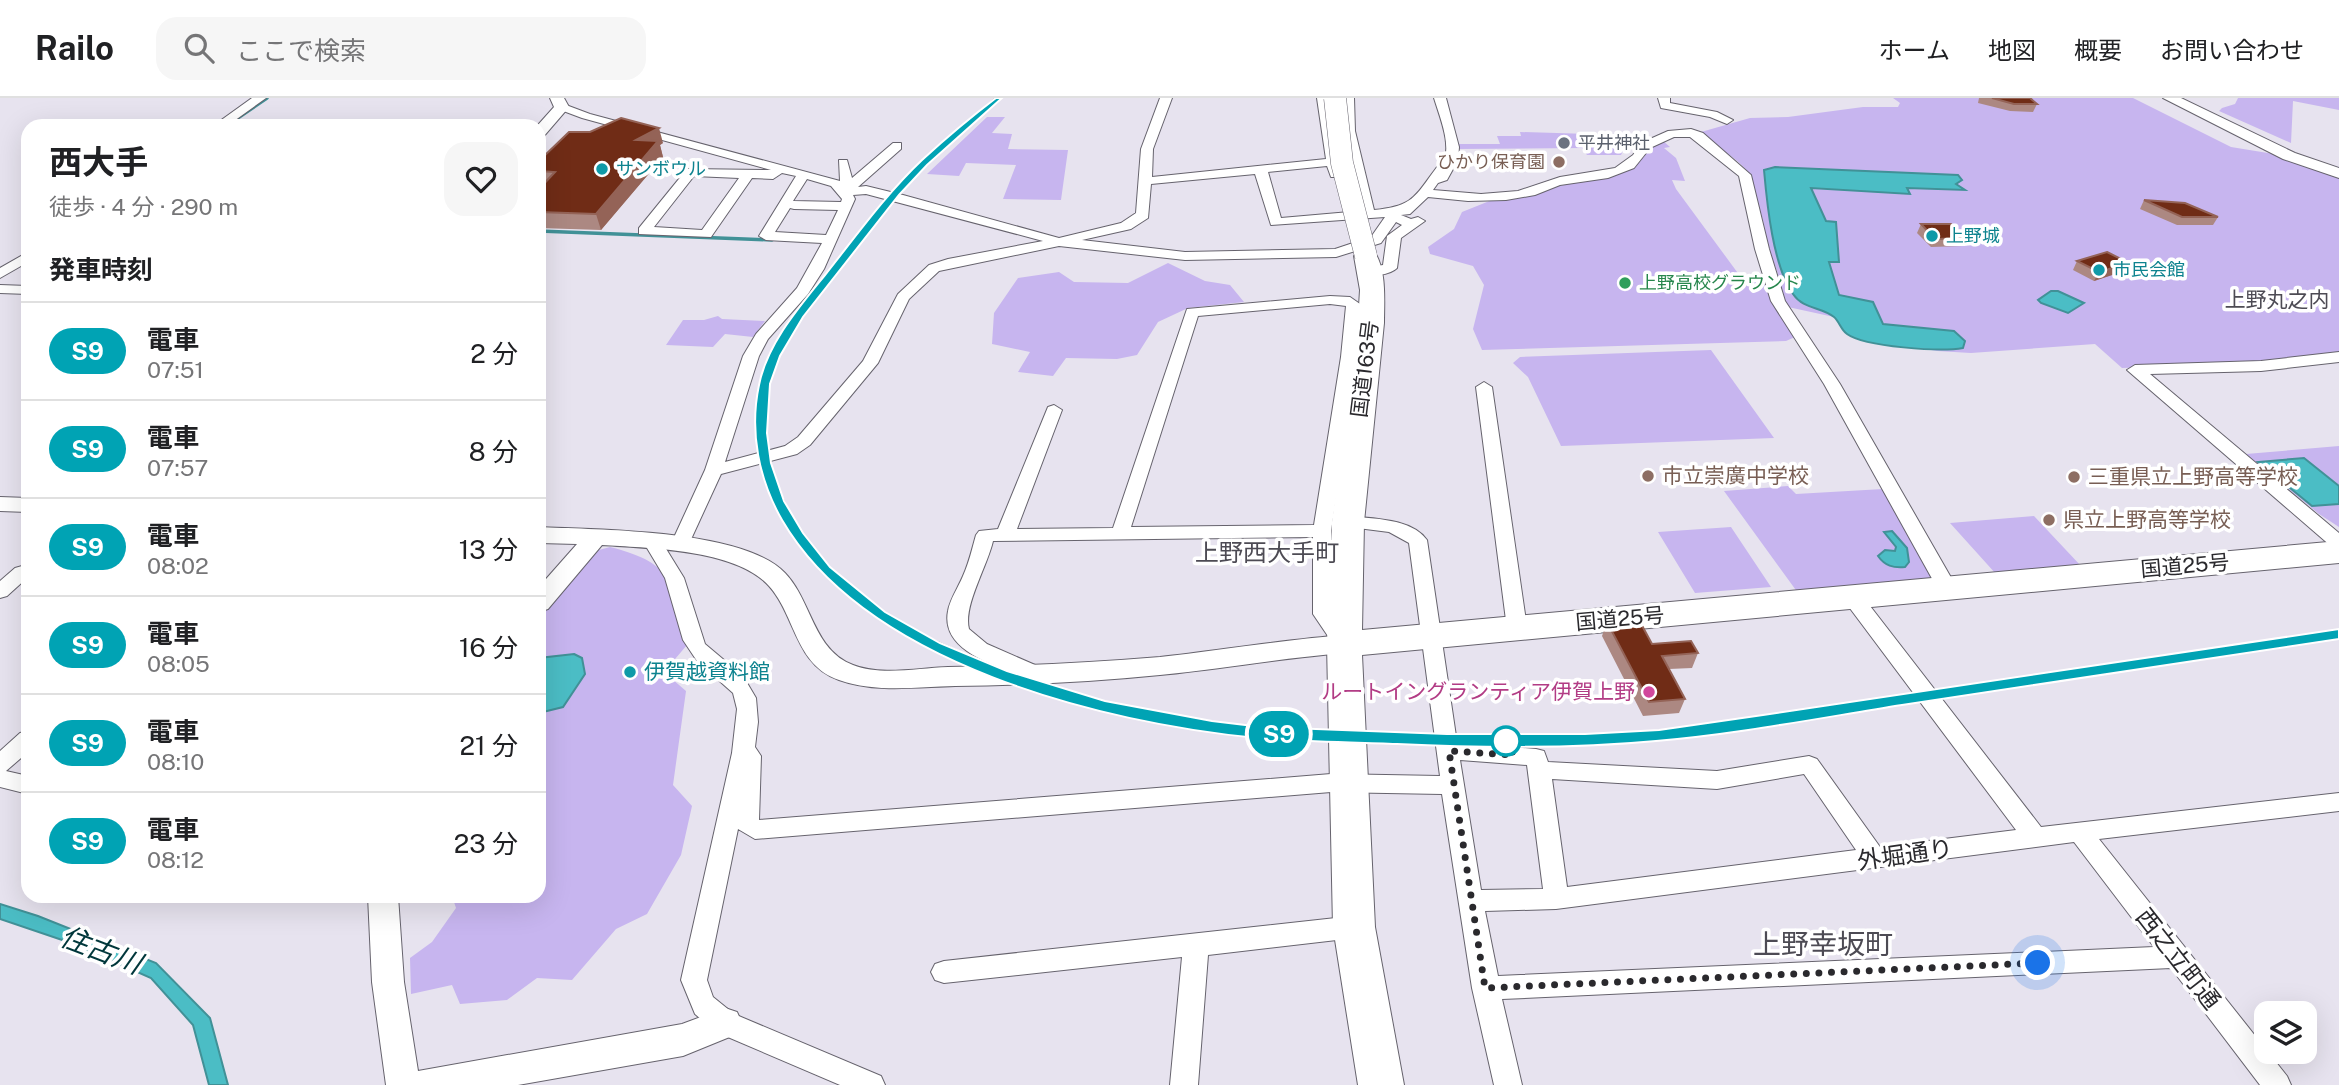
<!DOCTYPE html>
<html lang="ja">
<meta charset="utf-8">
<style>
:root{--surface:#fff;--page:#f6f6f6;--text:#202124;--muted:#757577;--line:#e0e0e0}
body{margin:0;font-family:"Public Sans","Noto Sans JP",sans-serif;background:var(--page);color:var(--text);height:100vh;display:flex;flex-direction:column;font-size:26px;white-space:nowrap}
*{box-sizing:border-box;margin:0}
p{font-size:23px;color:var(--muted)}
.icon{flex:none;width:38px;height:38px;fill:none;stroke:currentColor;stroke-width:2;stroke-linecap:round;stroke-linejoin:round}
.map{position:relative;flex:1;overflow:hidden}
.panel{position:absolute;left:21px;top:21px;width:525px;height:784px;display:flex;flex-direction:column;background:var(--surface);border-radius:21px;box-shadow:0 7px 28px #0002}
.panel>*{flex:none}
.badge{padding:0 14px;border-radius:23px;font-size:24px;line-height:46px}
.buttons{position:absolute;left:2254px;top:903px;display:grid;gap:14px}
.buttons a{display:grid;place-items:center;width:63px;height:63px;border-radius:14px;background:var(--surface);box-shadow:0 7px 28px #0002;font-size:35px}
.you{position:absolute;width:35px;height:35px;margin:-18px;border:5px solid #fff;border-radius:50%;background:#1a73e8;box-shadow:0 0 0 10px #1a73e833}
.map>.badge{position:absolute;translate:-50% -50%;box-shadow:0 0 0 4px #fff}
h2{padding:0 28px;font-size:26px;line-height:63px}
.round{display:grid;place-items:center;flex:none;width:74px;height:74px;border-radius:21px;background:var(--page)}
.overview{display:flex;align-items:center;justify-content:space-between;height:119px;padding:0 28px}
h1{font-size:33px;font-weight:700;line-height:52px}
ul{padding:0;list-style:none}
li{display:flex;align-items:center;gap:21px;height:98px;padding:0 28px;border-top:2px solid var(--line)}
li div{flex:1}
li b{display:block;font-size:26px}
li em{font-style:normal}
li .badge{min-width:77px;font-weight:700;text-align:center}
header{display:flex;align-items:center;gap:42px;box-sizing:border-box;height:98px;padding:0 35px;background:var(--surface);border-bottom:2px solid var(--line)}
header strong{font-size:33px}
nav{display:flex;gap:38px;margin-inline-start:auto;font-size:24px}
.search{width:490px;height:63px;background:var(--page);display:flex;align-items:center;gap:18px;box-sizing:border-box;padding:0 24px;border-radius:21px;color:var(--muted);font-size:26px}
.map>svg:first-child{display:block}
.green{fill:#c7b5ef}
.water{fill:#4bbdc5;stroke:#419197;stroke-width:2}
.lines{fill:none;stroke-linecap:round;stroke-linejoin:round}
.stream{stroke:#419197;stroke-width:3.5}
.minor-casing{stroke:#66636d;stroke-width:2}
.tertiary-casing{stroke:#66636d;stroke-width:2}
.trunk-casing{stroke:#66636d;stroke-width:2}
.minor{fill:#fff;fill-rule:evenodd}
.tertiary{fill:#fff;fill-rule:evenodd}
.trunk{fill:#fff;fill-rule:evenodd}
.rail-far2-casing{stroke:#828087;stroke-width:5}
.rail-far1-casing{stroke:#828087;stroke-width:6}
.rail-casing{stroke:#828087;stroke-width:8}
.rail-far2{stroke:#fff;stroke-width:3.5;stroke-dasharray:10;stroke-linecap:butt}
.rail-far1{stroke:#fff;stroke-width:4.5;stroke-dasharray:13;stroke-linecap:butt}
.rail{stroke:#fff;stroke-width:5;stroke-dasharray:16;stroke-linecap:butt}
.trunk-bridge-casing{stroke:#66636d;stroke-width:23;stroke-linecap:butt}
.trunk-bridge{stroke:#fff;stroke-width:22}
.wall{fill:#ac8882}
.shaded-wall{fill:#946357}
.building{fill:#702c16;stroke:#946357;stroke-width:2}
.line{fill:#00a3b4;stroke:#fff;stroke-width:2}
.walk{stroke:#2a292d;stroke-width:7;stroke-dasharray:0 12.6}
.worship-dot{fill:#6b7280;stroke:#fff;stroke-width:2.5}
.education-dot{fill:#8d6e63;stroke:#fff;stroke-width:2.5}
.culture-dot{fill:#0f9aa8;stroke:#fff;stroke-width:2.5}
.leisure-dot{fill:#2e9e5b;stroke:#fff;stroke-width:2.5}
.hotel-dot{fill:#d1479c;stroke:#fff;stroke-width:2.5}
.stop-dot{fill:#fff;stroke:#00a3b4;stroke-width:3.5}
.labels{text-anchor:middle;stroke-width:7;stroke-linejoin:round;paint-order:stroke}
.far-worship-label{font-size:18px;fill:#5b616d;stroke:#fff;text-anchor:start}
.far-education-label{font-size:18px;fill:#785e54;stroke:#fff;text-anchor:end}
.far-culture-label{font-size:18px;fill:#0d838f;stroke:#fff;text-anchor:start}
.far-leisure-label{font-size:18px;fill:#27864d;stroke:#fff;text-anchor:start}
.far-quarter-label{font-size:21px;fill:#4d4b54;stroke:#fff}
.street-label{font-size:21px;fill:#2a292d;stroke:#fff}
.education-label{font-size:21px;fill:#785e54;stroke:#fff;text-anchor:start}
.culture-label{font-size:21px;fill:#0d838f;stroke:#fff;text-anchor:start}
.hotel-label{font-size:21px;fill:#b23c85;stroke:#fff;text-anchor:end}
.quarter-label{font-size:24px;fill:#4d4b54;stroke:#fff}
.near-street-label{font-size:24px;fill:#2a292d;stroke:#fff}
.near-quarter-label{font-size:28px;fill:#4d4b54;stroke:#fff}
.near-water-label{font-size:28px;font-style:italic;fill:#00373b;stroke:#fff}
</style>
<header>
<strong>Railo</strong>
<div class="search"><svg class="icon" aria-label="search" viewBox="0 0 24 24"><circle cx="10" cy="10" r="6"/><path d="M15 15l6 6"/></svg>ここで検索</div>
<nav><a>ホーム</a><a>地図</a><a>概要</a><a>お問い合わせ</a></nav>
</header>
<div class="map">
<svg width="2339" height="987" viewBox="0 0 2339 987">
<rect width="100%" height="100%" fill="#e7e3ef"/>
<path class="green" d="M1893 0H2133L2231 49 2274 56 2339 80V256L2256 265 2122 270 2095 246 1971 255 1937 253 1860 240 1847 236 1834 219 1788 209C1781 198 1781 185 1777 173 1774 163 1766 154 1766 143 1765 125 1761 114 1754 97 1752 92 1754 86 1752 81 1745 63 1714 49 1701 34L1750 20 1788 19 1863 9H1898L1900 5Z
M2238 0H2339V12L2293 3 2291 45 2219 13 2222 10 2235 6Z
M987 19H1005L992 35 1012 36 1008 51 1068 52 1061 102 1003 101 1016 67 966 65 959 78 927 76Z
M1520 34 1622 37 1627 44 1621 57H1587L1582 50 1456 51 1455 46H1500L1497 38H1521Z
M1662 42 1670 49 1664 50 1676 60 1685 83 1672 82 1676 91 1740 178 1766 184 1795 239 1786 243 1482 252 1473 231 1484 187 1473 168 1430 156 1428 149 1454 131 1462 114 1497 100 1620 76 1644 59 1646 52Z
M1168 165 1205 183 1230 187 1244 204 1188 210 1158 224 1137 257 1117 261 1066 260 1053 278 1018 274 1030 254 992 246 994 215 1018 180 1059 174 1074 184 1128 185Z
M718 218 722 221 765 223 753 239 725 236 713 249 666 247 683 222H704Z
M1711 252 1774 340 1561 348 1528 279 1513 265 1520 259Z
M2339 348V429L2319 416 2246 356Z
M1788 388 1796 396 1883 391 1936 482 1798 495 1724 393Z
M2034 418 2081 468 1996 476 1950 425Z
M1731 429 1771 489 1695 495 1658 434Z
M610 449C678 466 671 487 687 547L664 574 686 593 673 687 692 708 681 757 647 816 616 831 572 882 537 880 507 902 460 906 452 887 411 896 410 860 432 844 456 810 452 798H539V518L595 453Z"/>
<path class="water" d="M1775 69 1958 77 1962 82 1956 86 1965 92 1907 90 1910 96 1811 90 1826 123 1836 124 1839 164H1829L1839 197 1873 204 1883 226 1954 233 1965 243 1963 250C1941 254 1865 249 1847 236 1841 232 1839 223 1834 219 1820 208 1804 212 1793 196 1773 168 1767 106 1764 72Z
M2051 193H2058L2084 205 2068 215 2041 205 2038 202Z
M2304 360 2339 388V406L2312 408 2258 364Z
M1892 433 1907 450 1909 464 1905 469C1893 470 1885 468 1878 458L1885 452 1895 453 1896 449 1884 434Z
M574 556 582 560 585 576 563 609 539 615V560Z
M0 806 38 818 156 865 210 920 228 987H209L193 927 151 880 74 846 0 821Z"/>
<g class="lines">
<path class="stream" d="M226 28 267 0
M539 133 772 142"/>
<defs>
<path id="minor" d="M252 0H266L227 28H213Z
M1160 0H1172L1153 51 1152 79 1326 61 1317 0H1329L1332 34 1341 76 1339 79H1331L1327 68 1268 74 1281 120 1361 113 1343 33 1342 0H1354L1355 33 1374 112C1413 108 1414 100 1437 69L1442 68C1453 49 1440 20 1434 0H1446L1459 49 1458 62 1447 82 1438 85 1433 92 1481 96 1518 93 1560 79 1615 70 1633 57 1641 45 1668 33 1691 31 1703 35 1751 77 1769 151 1785 203 1840 286 1957 490 1954 495H1940L1824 286 1771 203 1755 151 1739 78 1690 39H1674L1650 50 1634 70 1608 80 1560 87 1535 97 1506 102 1468 103 1428 99 1410 116 1401 117 1411 121 1418 119 1425 123 1401 140 1397 170C1390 177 1370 180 1363 173L1365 170 1383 167 1387 138 1402 127 1396 124 1381 145 1336 159 1185 162 1059 148 939 173 909 201 878 265 810 347 797 356 721 376 687 450H673L671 446 705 372 743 258 756 236 797 190 822 145 766 142 759 138 796 78 782 75 773 81 752 80 711 139 639 136V130L687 71 771 72 582 20 558 11V7H566L590 16 840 83 839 62H847L852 80 893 45H901V51L858 89 866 88 903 97 1059 140 1121 125 1136 115 1141 51ZM1255 76 1271 127 1385 119 1371 139 1335 151 1185 154 1082 142 1131 131 1148 120 1151 86ZM694 78 739 80 702 132 654 129ZM807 81 831 88 842 101 841 104 793 103ZM866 96 1043 143 948 161 929 167 898 196 863 263 798 339 785 348 725 364 759 258 768 241 808 196 824 171 855 101 853 97ZM790 110 794 111 838 112 826 137 775 134Z
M1658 0H1670V5L1717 14 1733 22 1727 26 1710 19 1661 10Z
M28 154V164L0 180V170Z
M0 187 28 188V196L0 195Z
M1330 198 1350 199 1360 206 1357 259 1331 433 1333 515 1353 545 1350 550H1336L1313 516V439L993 443C987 469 963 508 969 531L987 546 1042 570 1045 575 1042 580 1035 582 1028 580C1000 568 940 555 948 513 950 501 958 490 963 478 969 465 972 451 976 437L979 433 998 431 1048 309 1054 307 1062 312 1017 431 1113 430 1187 211ZM1330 206 1346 208 1341 259 1314 427 1131 429 1198 218Z
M2339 254V264L2261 273 2150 276 2339 435V451L2332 449 2127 272 2135 267 2261 263Z
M1484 284 1492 289 1527 530 1524 535H1510L1507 530 1476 289Z
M1348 418C1373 421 1411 420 1427 442L1457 645 1536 651 1544 653 1548 664 1717 673 1809 658 1817 661 1880 749 2016 732 1846 505 1843 500 1846 495H1860L2041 729 2339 695V713L2099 741 2287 978 2291 987H2260L2171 870 1502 901 1522 987H1494L1472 890 1442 696 1331 694 755 741 738 731 707 882 713 899 734 916 881 978 885 987H840L716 934 695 916 681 882 732 655 737 611 733 595 697 563 683 542 665 480 644 445 646 441H660L684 480 705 546 743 578 756 600 758 624 755 649 761 658 759 722 1331 676 1440 678 1409 445 1389 434 1342 428 1339 424ZM1460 662 1527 667 1543 791 1481 792ZM1804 676 1856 752 1567 789 1552 681 1717 691ZM2074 744 2154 849 1498 878 1485 813 1556 811Z
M22 468 28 469V479L7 498 0 500V483L15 470Z
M28 633V654L6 673 28 678V696L0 689V653L20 635Z
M1354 818 1363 821 1366 829 1363 837 1354 840 1208 857 1198 987H1170L1182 859 944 885 935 882 931 874 935 866 944 863Z"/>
<path id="tertiary" d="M550 0H564L569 9 544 38 539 40 537 28 554 9Z
M2163 0H2181L2295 55 2339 70V80L2283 61Z
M0 399 28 400V414L0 413Z
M539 429C599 432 743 431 785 475 812 503 813 552 853 567 880 578 919 570 948 569 1019 568 1089 565 1160 559 1221 552 1282 542 1344 537L1353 540 1357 546 1353 552 1344 555C1282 560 1222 571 1160 577 1092 584 1023 587 955 588 917 589 875 595 839 582 795 567 796 518 769 488 736 451 648 450 602 447L548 511 539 514V489L577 446 539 445Z
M368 798H398L404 884 418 973 682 926 725 910 737 914 742 925 737 936 683 958 518 987H386L372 884Z"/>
<path id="trunk" d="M1366 151 1374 153C1387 172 1384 203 1384 225L1364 424 1362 532 2339 443V465L1362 557 1375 829 1404 987H1358L1333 829 1327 546 1332 424 1358 225 1360 192 1354 158 1358 153Z"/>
</defs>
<use href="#minor" class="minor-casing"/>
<use href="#tertiary" class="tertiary-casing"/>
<use href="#trunk" class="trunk-casing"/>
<use href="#minor" class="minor"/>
<use href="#tertiary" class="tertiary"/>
<use href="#trunk" class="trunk"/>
<defs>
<path id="rail-far2" d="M831 174 912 78 998 0"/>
<path id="rail-far1" d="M773 389C739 298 780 241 833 172"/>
<path id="rail" d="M773 387 794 432 829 476 872 512 921 540 1009 579 1086 603 1165 621 1284 637 1512 643 1660 637 2339 536"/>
</defs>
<use href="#rail-far2" class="rail-far2-casing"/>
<use href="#rail-far1" class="rail-far1-casing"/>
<use href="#rail" class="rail-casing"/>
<use href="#rail-far2" class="rail-far2"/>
<use href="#rail-far1" class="rail-far1"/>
<use href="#rail" class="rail"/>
<defs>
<path id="trunk-bridge" d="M1335 0 1342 65 1366 158"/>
</defs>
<use href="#trunk-bridge" class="trunk-bridge-casing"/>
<use href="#trunk-bridge" class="trunk-bridge"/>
</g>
<path class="wall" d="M1979 0H2030L2037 6 2033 14 2010 13 1978 5Z
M663 45 660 47 663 59 601 132 539 130V91L541 89H539V63Z
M2144 102 2218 119 2213 127H2177L2140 111Z
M1921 126 1966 140 1962 148 1931 149 1917 135Z
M2077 163 2124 173 2094 183 2073 172Z
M1607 524 1652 546 1698 555 1692 570 1669 571 1685 601 1679 615 1643 618 1602 538Z"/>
<path class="shaded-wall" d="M659 30 663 45 660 47 663 59 601 132 596 116 636 42Z
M2129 165 2124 173 2094 183 2099 174Z"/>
<path class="building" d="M1992 0H2030L2037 6H2014Z
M621 20 659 30 636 42 658 43 596 116 539 114V91L555 74 539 73V63L569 34H590Z
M2144 102 2185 105 2218 119H2182Z
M1921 126H1951L1966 140 1935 141Z
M2107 154 2129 165 2099 174 2077 163Z
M1639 522 1652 546 1691 543 1698 555 1662 558 1685 601 1649 604 1607 524Z"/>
<path class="line" d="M996 0H1002L927 67 899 97 803 219 780 258 770 286 767 335 771 365 784 403 803 435 830 469 885 514 940 545 1007 573 1105 603 1212 623 1262 629 1447 636H1585L1659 632 1763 617 2339 531V541C2193 563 2047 585 1902 607 1820 620 1738 636 1656 643 1570 651 1483 650 1397 646 1351 644 1303 644 1257 640 1102 625 866 566 782 422 759 382 749 334 759 287 767 246 799 209 825 177 856 138 886 96 922 62 946 40 971 19 996 0Z"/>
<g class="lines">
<path class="walk" d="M1506 643 1514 657 1449 653 1485 890 2038 865"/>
</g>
<circle class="worship-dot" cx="1564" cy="45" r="7"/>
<g class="education-dot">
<circle cx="1559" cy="64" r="7"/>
<circle cx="1648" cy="378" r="7"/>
<circle cx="2074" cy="379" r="7"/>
<circle cx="2049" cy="422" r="7"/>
</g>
<g class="culture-dot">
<circle cx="602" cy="71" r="7"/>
<circle cx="1932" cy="138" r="7"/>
<circle cx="2099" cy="172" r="7"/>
<circle cx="630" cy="574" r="7"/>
</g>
<circle class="leisure-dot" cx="1625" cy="185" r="7"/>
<circle class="hotel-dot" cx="1649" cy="594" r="7"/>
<circle class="stop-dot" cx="1506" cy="643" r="14"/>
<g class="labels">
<g class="far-worship-label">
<text x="1578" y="51">平井神社</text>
</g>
<g class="far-education-label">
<text x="1545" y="70">ひかり保育園</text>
</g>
<g class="far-culture-label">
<text x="616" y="77">サンボウル</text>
<text x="1946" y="144">上野城</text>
<text x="2113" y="178">市民会館</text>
</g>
<g class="far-leisure-label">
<text x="1639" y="191">上野高校グラウンド</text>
</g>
<g class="far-quarter-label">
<text x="2277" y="209">上野丸之内</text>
</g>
<g class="street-label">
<text transform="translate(1365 271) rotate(-83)" y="7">国道163号</text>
<text transform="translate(2185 468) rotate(-5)" y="7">国道25号</text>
<text transform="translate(1620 521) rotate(-5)" y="7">国道25号</text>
</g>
<g class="education-label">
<text x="1662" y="385">市立崇廣中学校</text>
<text x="2088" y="386">三重県立上野高等学校</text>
<text x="2063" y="429">県立上野高等学校</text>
</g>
<g class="culture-label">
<text x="644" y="581">伊賀越資料館</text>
</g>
<g class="hotel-label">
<text x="1635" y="601">ルートイングランティア伊賀上野</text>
</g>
<g class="quarter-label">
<text x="1267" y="463">上野西大手町</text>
</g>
<g class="near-street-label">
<text transform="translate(1905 757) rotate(-8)" y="8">外堀通り</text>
<text transform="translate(2178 861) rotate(52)" y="8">西之立町通</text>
</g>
<g class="near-quarter-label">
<text x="1823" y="856">上野幸坂町</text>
</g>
<g class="near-water-label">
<text transform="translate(101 852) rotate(21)" y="10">住古川</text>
</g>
</g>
</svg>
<div class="buttons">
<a><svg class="icon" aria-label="layers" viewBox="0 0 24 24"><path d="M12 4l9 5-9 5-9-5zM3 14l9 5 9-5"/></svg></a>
</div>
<div class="you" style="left:2038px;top:865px"></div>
<b class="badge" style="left:1279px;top:636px;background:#00a3b4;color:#fff">S9</b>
<section class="panel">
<div class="overview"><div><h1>西大手</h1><p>徒歩 · 4 分 · 290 m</p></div><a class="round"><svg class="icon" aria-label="heart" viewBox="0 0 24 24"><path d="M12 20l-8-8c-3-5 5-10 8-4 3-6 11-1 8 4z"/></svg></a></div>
<h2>発車時刻</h2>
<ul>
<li><span class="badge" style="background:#00a3b4;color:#fff">S9</span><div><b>電車</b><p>07:51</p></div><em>2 分</em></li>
<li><span class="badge" style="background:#00a3b4;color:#fff">S9</span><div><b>電車</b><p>07:57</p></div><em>8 分</em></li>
<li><span class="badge" style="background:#00a3b4;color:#fff">S9</span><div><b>電車</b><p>08:02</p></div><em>13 分</em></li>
<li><span class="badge" style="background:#00a3b4;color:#fff">S9</span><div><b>電車</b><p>08:05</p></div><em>16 分</em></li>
<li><span class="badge" style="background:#00a3b4;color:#fff">S9</span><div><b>電車</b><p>08:10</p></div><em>21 分</em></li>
<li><span class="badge" style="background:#00a3b4;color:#fff">S9</span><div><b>電車</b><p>08:12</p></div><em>23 分</em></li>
</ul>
</section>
</div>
